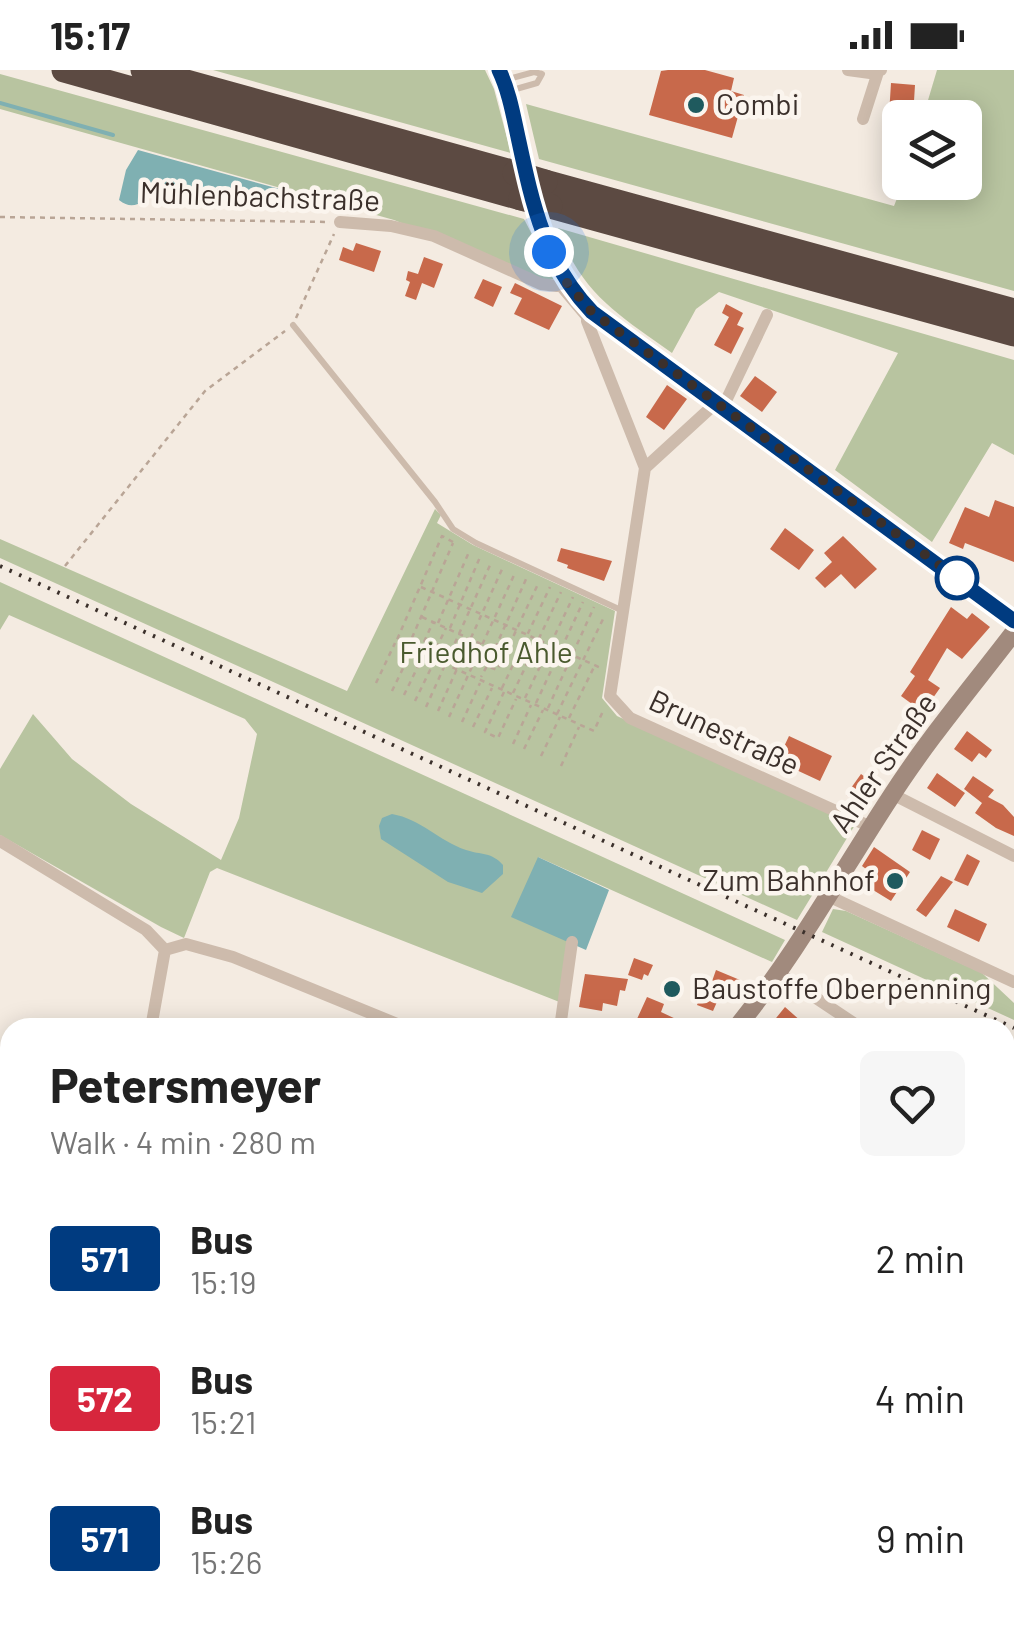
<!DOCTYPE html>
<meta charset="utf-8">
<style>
:root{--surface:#fff;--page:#f6f6f6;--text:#222;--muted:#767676}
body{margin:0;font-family:Barlow,sans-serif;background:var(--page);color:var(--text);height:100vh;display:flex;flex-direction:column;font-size:38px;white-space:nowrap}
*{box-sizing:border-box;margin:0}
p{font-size:32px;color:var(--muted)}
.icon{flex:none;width:55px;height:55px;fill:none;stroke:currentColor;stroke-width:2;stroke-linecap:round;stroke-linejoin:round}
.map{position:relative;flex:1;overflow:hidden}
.side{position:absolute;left:0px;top:948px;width:1015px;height:612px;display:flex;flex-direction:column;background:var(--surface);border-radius:30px 30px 0 0;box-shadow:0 5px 25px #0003}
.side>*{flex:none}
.badge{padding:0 20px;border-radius:8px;font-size:35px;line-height:65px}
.controls{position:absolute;left:882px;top:30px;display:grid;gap:20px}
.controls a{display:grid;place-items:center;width:100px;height:100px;border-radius:15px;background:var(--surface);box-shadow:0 5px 25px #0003;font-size:50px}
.you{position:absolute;width:50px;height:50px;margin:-25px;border:8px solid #fff;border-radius:50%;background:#1a73e8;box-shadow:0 0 0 15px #1a73e833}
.map>.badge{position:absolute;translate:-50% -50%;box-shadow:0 0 0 5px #fff}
.round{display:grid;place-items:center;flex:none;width:105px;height:105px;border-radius:15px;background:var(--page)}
.head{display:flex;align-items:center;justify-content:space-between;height:170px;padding:0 50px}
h1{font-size:48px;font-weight:700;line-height:75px}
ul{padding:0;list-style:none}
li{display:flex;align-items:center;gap:30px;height:140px;padding:0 50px}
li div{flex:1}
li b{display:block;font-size:38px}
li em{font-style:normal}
li .badge{min-width:110px;font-weight:700;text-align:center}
.status{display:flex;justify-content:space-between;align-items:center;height:70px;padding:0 50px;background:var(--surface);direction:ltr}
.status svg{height:28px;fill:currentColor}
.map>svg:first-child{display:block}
.green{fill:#b8c4a0}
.water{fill:#7fb0b2}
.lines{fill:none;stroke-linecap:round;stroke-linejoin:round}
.stream{stroke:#7fb0b2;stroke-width:4}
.building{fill:#c8694b}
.path{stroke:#b9a596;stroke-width:2.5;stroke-dasharray:5 5;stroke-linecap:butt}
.service{stroke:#cdbbac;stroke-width:6}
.minor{stroke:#cdbbac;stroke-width:12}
.secondary{stroke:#a18a7d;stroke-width:18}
.motorway{stroke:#5c4a42;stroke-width:25}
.rail{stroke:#3b302b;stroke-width:4;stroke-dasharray:2.5 8;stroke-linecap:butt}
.motorway-bridge{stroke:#5c4a42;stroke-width:25}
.line-casing{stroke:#fff;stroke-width:22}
.line{stroke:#003b80;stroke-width:15}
.walk{stroke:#3b302b;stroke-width:10;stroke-dasharray:0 18}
.poi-dot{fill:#1f5a5e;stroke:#fbf5ee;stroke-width:4}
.stop-dot{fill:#fff;stroke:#003b80;stroke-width:5}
.labels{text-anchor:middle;stroke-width:9;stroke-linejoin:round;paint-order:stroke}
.poi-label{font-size:30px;fill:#3b302b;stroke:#fbf5ee;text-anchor:start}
.street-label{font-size:30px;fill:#3b302b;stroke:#fbf5ee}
.park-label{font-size:30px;fill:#4a5a2e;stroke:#fbf5ee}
</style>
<div class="status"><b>15:17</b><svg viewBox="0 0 49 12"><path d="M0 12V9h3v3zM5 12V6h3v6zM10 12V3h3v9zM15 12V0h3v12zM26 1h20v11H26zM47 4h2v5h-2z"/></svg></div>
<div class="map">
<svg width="1014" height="1558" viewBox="0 0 1014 1558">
<rect width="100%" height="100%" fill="#f4ebe1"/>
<path class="green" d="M213 0H485L494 19 511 83Z
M937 0H1014V221L539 89 526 34 894 136 903 113 965 112V48L923 47Z
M0 4 524 149 555 209 543 210 394 150 0 39Z
M558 158 1014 290V385L992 373 932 472 835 400 898 283 719 222 696 239 672 283C619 245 580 223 558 158Z
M435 439 441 445 437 453 473 475 615 541 602 628 617 646 855 755 797 850 0 488V469L347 621Z
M0 512 785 870 772 892 538 787 569 874 562 933 217 798 210 802 184 868 161 857 0 765V699L33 644 72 689 131 734 221 790 239 748 257 664 245 649 9 545 0 560Z
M833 839 846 841 982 903 1014 933V950L822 862Z
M0 1489 10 1490V1550H22L19 1558H0Z"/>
<path class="water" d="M138 80 305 126 296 132 264 130 254 138 238 128 229 137H225L217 126 209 124 192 137C173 136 172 125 158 122 143 129 135 143 119 130L126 100Z
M392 744C421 749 439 771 466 780 481 785 492 782 503 795V804L482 823 448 812 381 769 379 756 382 748Z
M538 787 609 820 586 880 511 847Z"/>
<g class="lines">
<path class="stream" d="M0 33 113 65"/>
</g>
<path class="building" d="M668 0H705L734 8 731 21 744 25 732 68 649 45 661 1Z
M891 13 915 15 913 47 889 45Z
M356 173 381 181 374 202 339 190 343 177 353 181Z
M424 187 443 194 434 218 422 213 416 230 405 226 410 212 406 210 408 201 418 204Z
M483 209 502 217 493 237 474 228Z
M515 213 562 236 549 260 514 244 522 228 510 223Z
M726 234 743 243 737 255 744 258 731 284 714 275 729 247 722 243Z
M755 306 777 322 762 342 740 326Z
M667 315 687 329 664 360 646 347Z
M995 430 1014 437V492L965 473 963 479 949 473 965 437 989 447Z
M785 458 814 480 799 500 770 479Z
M843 466 877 499 855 519 841 504 825 518 815 508 832 492 824 483Z
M561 478 612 491 604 511 567 498 568 495 557 491Z
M951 537 967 549 972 543 990 557 962 589 947 578 928 610 940 618 923 642 901 626 915 606 910 602Z
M967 661 992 680 986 688 979 683 972 692 954 679Z
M789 666 832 686 820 711 792 698 796 689 781 683Z
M937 703 965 723 955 737 927 718Z
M861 704 876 715 861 736 846 725Z
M973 706 994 720 988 727 1003 735 1014 747V766L996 758 975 743 982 733 964 719Z
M922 760 940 769 930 790 912 780Z
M874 777 910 802 891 831 860 812 866 799 862 796Z
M967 784 980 791 968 816 954 810Z
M941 806 953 812 926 847 916 840Z
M955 839 987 854 979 872 947 857Z
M634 888 653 895 648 906 644 904 642 910 628 905Z
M716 900 740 910 732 930 720 925 713 941 697 935 704 915 710 917Z
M585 904 628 909 625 921 620 920 617 936 603 933 602 941 579 937Z
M647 927 664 934 661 942 678 950 675 958H637L640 950 637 949Z
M785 937 802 952 796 958H768Z"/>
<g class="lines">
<path class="path" d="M0 147 330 152
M296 248 334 164
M453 472 442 466 396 572 594 661 603 641
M65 496 205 321 285 261
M421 517 601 598
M422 547 505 585 497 600 487 596 481 607
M438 553 469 482
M450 558 480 487
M408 577 453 473
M420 581 433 552
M505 584 538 514
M432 587 446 558
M487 596 527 507
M376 613 395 573
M502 618 550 517
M392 621 411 582
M504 622 485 662 498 668 516 629
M513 623 561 522
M404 625 423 586
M525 628 573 527
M415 631 434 592
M536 633 583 532
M426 637 491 493
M548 638 594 537
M438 641 503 497
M557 644 605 545
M449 647 515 503
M569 648 594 597
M462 652 480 613
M473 657 492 618
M513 674 531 635
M524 679 543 640
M541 686 560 647
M561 696 579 657"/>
<path class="service" d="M505 10 534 2 542 4
M509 21 537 13 542 4
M559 218 586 250
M293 255 435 432 453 459 476 473 623 541"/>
<path class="minor" d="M848 0 870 3 881 0
M863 49 878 2
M340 152 391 156 434 166 541 214 557 216 567 213
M592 242 587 251 645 398 610 626 630 648 871 757
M723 337 767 245
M645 398 716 333
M892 724 1014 786
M0 771 146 860 165 880
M828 826 1014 912
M165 880 186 874 233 887 407 958
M780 904 861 958
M151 958 165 880
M560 958 572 872
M1005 1065 1014 1071
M1005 1136 1014 1127
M1005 1283 1014 1290
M1005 1456 1014 1449
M0 1487 10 1488
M503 1550 562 1558
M972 1550 981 1558
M161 1558 164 1550
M617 1558 620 1550
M890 1558 899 1550"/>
<path class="secondary" d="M499 0C509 21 513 44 518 67 533 132 544 192 592 242L1014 551
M736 958C795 886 839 806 890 728 927 670 972 617 1014 562
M459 1558 461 1550"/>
<path class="motorway" d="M64 0 521 128
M143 0 515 103
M545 112 1014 241
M550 136 1014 264"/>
<path class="rail" d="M0 496 1014 958"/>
<path class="motorway-bridge" d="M515 103 545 112
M521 128 550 136"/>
</g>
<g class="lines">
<defs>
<path id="line" d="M499 0C509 21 513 44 518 67 532 132 544 192 592 242L1014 551"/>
</defs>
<use href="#line" class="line-casing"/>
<use href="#line" class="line"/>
<path class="walk" d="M549 182 567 213 592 242 957 508"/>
</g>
<g class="poi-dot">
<circle cx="696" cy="35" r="10"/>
<circle cx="895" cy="811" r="10"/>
<circle cx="672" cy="919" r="10"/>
</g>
<circle class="stop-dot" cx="957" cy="508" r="20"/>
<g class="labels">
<g class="poi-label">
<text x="716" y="45">Combi</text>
<text x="875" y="821" text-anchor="end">Zum Bahnhof</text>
<text x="692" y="929">Baustoffe Oberpenning</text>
</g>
<g class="street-label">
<text transform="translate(260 127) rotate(2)" y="10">Mühlenbachstraße</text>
<text transform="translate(724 663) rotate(25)" y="10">Brunestraße</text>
<text transform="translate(884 693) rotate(-55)" y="10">Ahler Straße</text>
</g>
<g class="park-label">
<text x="486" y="593">Friedhof Ahle</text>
</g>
</g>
</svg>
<div class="controls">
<a><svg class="icon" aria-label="layers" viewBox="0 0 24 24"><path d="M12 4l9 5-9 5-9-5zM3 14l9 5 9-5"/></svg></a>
</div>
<div class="you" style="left:549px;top:182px"></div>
<section class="side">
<div class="head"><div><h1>Petersmeyer</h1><p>Walk · 4 min · 280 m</p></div><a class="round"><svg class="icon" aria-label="heart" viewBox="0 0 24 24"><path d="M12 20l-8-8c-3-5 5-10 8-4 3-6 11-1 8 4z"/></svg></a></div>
<ul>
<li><span class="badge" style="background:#003b80;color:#fff">571</span><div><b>Bus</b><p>15:19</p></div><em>2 min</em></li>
<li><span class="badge" style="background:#d7263d;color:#fff">572</span><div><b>Bus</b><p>15:21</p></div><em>4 min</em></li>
<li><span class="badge" style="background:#003b80;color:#fff">571</span><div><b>Bus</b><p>15:26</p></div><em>9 min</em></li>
</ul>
</section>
</div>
